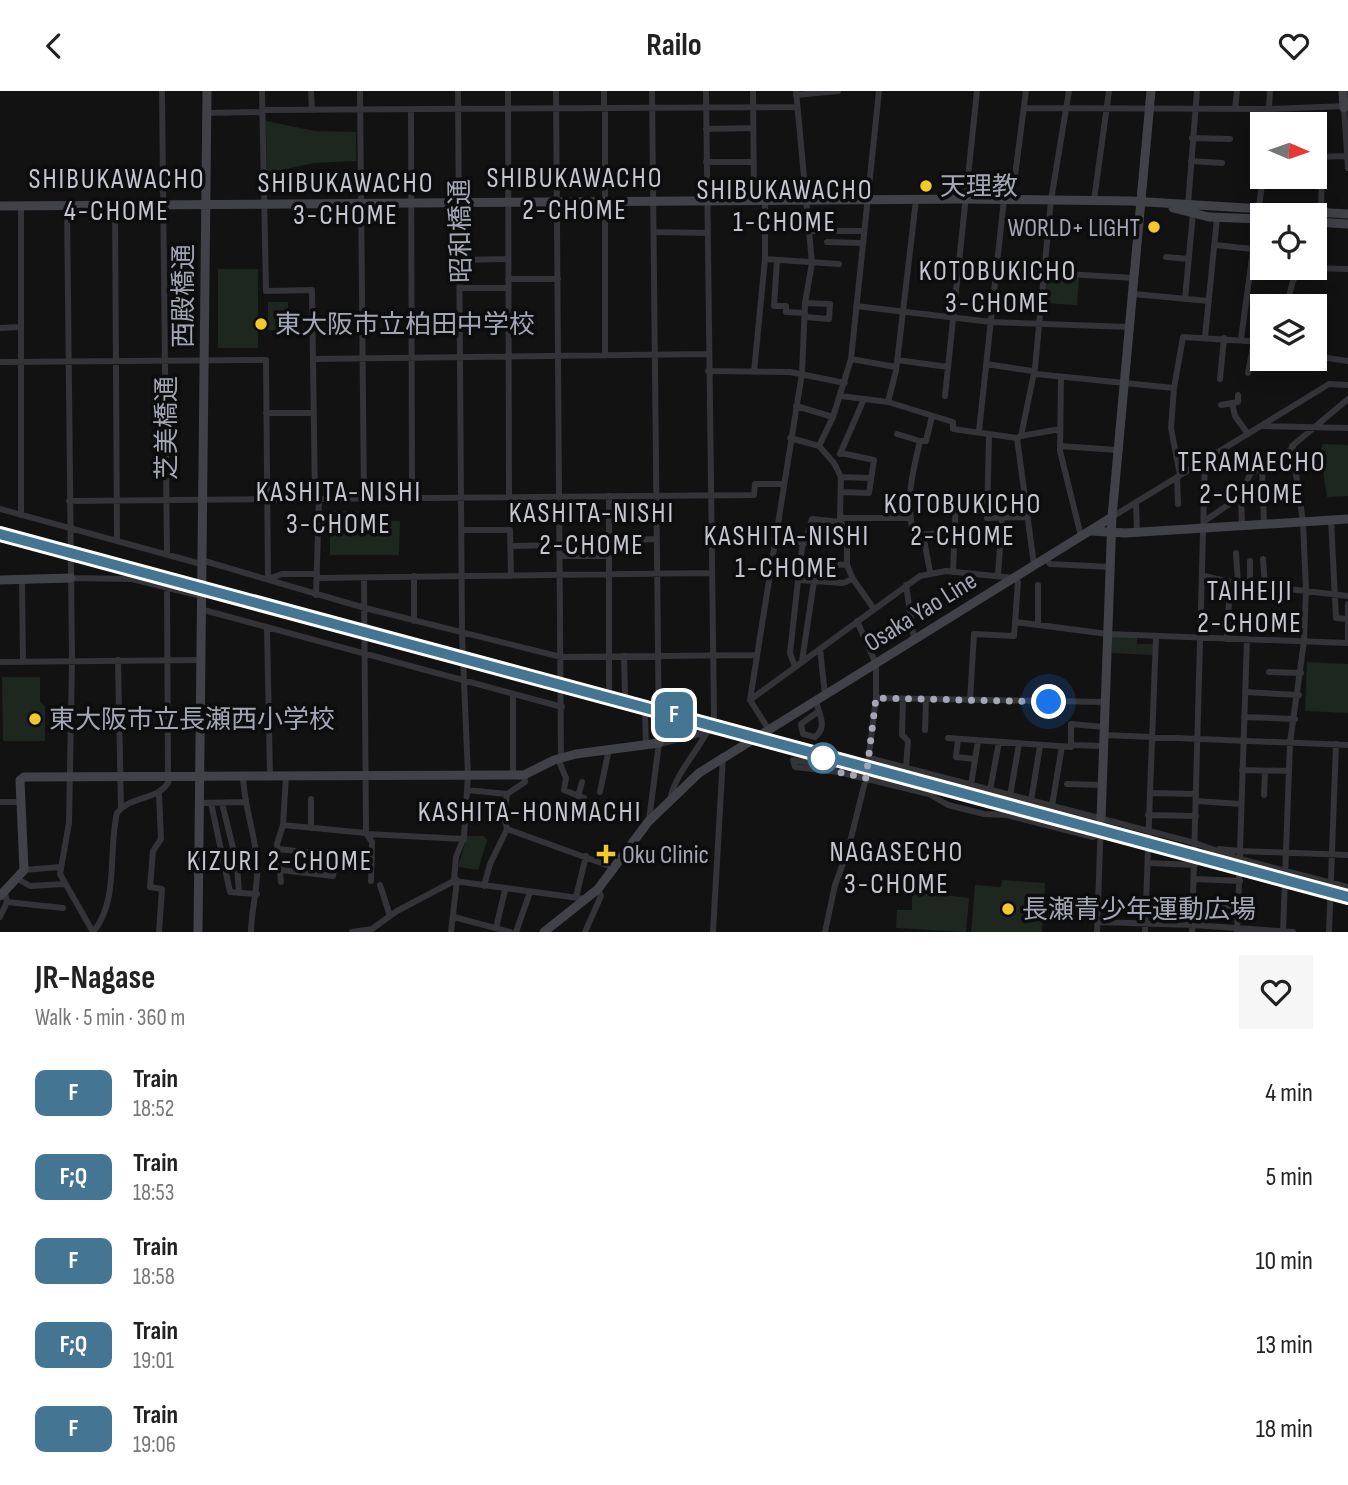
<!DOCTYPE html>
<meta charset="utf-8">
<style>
:root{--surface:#fff;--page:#f6f6f6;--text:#222;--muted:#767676}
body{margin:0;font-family:"Sofia Sans Condensed","Noto Sans JP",sans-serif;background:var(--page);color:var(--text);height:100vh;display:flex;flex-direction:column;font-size:26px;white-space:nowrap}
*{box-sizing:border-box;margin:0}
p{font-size:23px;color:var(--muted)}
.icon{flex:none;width:38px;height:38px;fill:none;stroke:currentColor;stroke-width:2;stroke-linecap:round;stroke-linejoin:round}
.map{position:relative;height:841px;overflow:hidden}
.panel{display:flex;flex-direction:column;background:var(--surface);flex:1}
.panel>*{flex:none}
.badge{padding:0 14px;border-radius:10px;font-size:24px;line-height:46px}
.needle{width:46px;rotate:92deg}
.controls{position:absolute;left:1250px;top:21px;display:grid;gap:14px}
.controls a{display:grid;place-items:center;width:77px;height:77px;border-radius:0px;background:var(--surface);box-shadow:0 4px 18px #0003;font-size:35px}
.you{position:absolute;width:35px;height:35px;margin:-18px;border:5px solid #fff;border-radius:50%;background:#1a73e8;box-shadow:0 0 0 10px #1a73e833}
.map>.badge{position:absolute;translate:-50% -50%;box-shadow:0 0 0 4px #fff}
.round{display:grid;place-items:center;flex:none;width:74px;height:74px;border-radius:0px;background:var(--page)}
.overview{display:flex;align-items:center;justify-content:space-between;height:119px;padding:0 35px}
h1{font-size:33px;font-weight:700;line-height:52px}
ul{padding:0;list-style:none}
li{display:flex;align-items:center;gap:21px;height:84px;padding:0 35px}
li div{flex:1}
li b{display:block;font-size:26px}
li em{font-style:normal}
li .badge{min-width:77px;font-weight:700;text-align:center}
header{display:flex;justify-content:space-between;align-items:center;height:91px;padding:0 35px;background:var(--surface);font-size:32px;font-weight:700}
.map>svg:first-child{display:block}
.green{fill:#1e2620}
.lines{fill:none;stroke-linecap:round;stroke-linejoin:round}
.street{stroke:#333338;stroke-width:6}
.secondary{stroke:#414248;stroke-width:9}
.rail-casing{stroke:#4c4d53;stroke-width:4.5}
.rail{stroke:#0d0d0e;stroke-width:2;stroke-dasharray:5;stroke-linecap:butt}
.line-casing{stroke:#fff;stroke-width:16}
.line{stroke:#447694;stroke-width:10}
.walk{stroke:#a3a6b4;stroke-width:7;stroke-dasharray:0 12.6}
.poi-dot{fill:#f2c92b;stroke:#0d0d0e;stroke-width:2.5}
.stop-dot{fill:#fff;stroke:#447694;stroke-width:3.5}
.labels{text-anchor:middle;stroke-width:7;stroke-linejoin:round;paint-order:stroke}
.poi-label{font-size:26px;fill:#a3a6b4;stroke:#0d0d0e;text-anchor:start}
.street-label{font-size:26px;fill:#a3a6b4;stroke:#0d0d0e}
.neighbourhood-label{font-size:28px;letter-spacing:2px;fill:#c4c6d0;stroke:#0d0d0e}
</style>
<header><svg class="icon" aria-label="back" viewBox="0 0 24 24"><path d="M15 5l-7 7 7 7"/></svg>Railo<svg class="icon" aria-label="heart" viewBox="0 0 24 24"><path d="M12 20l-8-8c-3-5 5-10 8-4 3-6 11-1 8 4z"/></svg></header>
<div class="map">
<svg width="1348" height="841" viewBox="0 0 1348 841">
<rect width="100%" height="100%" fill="#121213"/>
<path class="green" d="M266 30 315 40 356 41V70L314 72 277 80 275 93H267Z
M218 178H258V257H218Z
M1049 184 1079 186 1077 214 1043 212 1045 186Z
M268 211H288V240L268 239Z
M1323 353 1348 354V405L1327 406 1320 361Z
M330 420 388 421V430H400L399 464H330Z
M1112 545 1137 546V553H1154L1153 564 1112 562Z
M1307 571 1348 573V622L1305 620Z
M2 586H40V611L45 615V650H3Z
M467 745H484L487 749 478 779 458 776Z
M1002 789 1045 792 1042 841H971L975 794 1001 796Z
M912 800 969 807 966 841 896 837 897 819H912Z"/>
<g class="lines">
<path class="street" d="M162 0 167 463
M262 0 266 200 312 199 315 409
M311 0 312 19
M360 0 364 409
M508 0 509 406
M556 0 561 667
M604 0V17
M753 0 754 110
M796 4 838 0
M605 17V264
M1025 17 1269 18 1347 15
M1344 17 1348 77
M1235 18 1237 0
M262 19 797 16
M411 19 412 408
M207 22 262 21
M1268 33 1270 0
M706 38 753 37
M1192 47 1230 48
M1314 66 1347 65
M1191 70 1222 72
M706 71H754
M1012 108 1026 0
M1094 109 1109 0
M67 114 72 570 69 732 60 783 93 841
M115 114 117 450
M1188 114 1197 0
M21 115V424
M1321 122 1322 66
M808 140H864
M654 141 707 142
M827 151 862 152
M1215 154 1262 159
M1166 166 1189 168
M765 168 839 173
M461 169 507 168
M777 169 774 215H786V221L805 222
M1314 177 1348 178
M997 179 1134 187
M508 188H558
M461 197H508
M1133 203 1209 210
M1185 208 1193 122
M856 215 991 231 1130 236
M1286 215 1293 190 1301 177
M805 226 829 228 830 213 805 212
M0 237 20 236
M1205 246 1217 127
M1241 248 1263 86
M1314 265 1348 270
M313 268 707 263
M851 268 896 276
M897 269 948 276
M0 271 266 269 268 488
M986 273 1032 280 1036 283 1174 297
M708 280 790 281 845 292
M754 281 765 168V110
M1248 282 1254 250
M1061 286 1060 360 1081 445
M1220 288 1224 247
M841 305 888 311 953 331V338L1017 347
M945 305 977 0
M888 311 896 280 916 109
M1232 312 1238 311V304
M1221 314 1232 312 1235 325 1248 343
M796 315 833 326
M266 322H314
M932 325 926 350H920C912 383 905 411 914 445L955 440
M1262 335 1348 337
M979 340 1004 108
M897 343 920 350
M989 345 987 427 1026 426
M1021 345 1060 338
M790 347 819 355 834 372 841 386 840 427 847 453V474L853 488 874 518
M819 355 833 326 851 268 879 0
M1060 355 1117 359
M841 362 874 369 869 402 841 401
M840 363 864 308
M1180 384 1171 337 1174 297 1183 246 1262 251
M841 386 870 387
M1177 386 1178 413
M609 405V598
M1241 405 1242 435
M69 410 754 404 755 393H783
M1136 411 1137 441
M0 418 201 473
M1112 426 1329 293 1348 294
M840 427H909
M1206 429 1241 405 1250 383 1262 376
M1331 429 1336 527 1348 528
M1264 433 1262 376 1293 357
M462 439H510L511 485
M923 443 930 481
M774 448 805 452 812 428 841 431
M609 450 657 448
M511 455 560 454
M1236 462 1238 492
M560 465H609
M1045 467 1050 473 1111 476
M1263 468 1265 495
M201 469 365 517 561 566 757 564
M1250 470V493
M800 471 803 452
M1034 474 1017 347 1021 345 1035 277 1051 109 1069 0
M771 478 799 482
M953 481 956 408H986
M998 485 1002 427
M1204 485 1230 491 1348 505
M71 487 132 488 201 505
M317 487 710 482
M22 488 23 571
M268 488 282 483H317
M364 488 366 742 372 751 371 790
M799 489 843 492 853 488
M906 494 914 548
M316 504 319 409
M200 518 562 616
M414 530V485
M1015 531 1108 543 1348 552
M1038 534V494
M267 538 270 685
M1227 548 1230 491
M1348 552V513
M820 558 825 604
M624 565 625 603
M118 569 121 717
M802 570 814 490
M0 571 200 569
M795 576 790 562 800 471 847 474
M1269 581 1301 582
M1245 601 1299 604
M513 604V684
M876 607 1105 611
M903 608 902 644 908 650 906 677
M750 609 920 485 946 480 1014 487 1018 491 1014 545 974 543 970 610
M816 610C819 623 828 636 815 646L803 643 801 633 819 620
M645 623 646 654
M1244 626 1295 628
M710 638 750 650
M769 639 750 609 802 282 805 212 812 172 796 0
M925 639 926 608
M1104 644 1348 654
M948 647 1071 656V633L1104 636
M958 648 956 666 975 668
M659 653 708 641
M1071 654 1103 655
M869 667 1195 752 1240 768V760L1348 764
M558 668 566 687 564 699 584 707
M1242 679 1289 680
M838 681 825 674 793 669 795 676 838 681 929 703 948 714 984 723 1007 724 1093 746 1100 743 1348 809
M524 684 525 691 507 703 504 725 507 738 615 777
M243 685C244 715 255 742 257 771 259 796 251 818 251 841
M1067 693 1102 694
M971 694 978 650
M467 699 507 703
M990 699 999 651
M600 701 609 658
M1150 702 1156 545
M159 703 161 748 153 760 150 796 162 798 159 841
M1264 704 1265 680
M578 705 582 691
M1010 705 1019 653
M670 709C676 678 704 656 714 625L706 0
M1031 710 1040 655
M1196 710 1241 713
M0 711H22
M198 712 244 711
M211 712 230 801 257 803
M222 712 237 773 239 802
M1052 715 1062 655
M1148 724 1196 725
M649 729 659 652 652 0
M283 734 366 742
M311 737V708
M367 743 464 748
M278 758 372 768
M1219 758 1240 760 1247 548
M1148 772 1195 774
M24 779 60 776
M280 779 333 785 336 764
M18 788 30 795 64 793
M1194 788 1240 790
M454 790 456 766 464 746 468 684 462 543 458 0
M281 791 277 753 283 734 286 685
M380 794 390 825
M484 795 490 773 507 738
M576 806 586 765
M7 811 63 817
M1211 814 1238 815
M0 826 7 811 5 801
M454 826 510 841
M1098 831 1193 834 1293 841
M496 837 505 799
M94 840C119 808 108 760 117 722 131 704 156 710 168 692L167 497
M352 841 372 838 397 820 454 790 586 808
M451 841 457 789
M516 841 530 801
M585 841 601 805 598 798
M713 841 723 665
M825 841 835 794 848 759 866 687 876 607V573L857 530
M1097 841 1101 728
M1145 841 1150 702 1196 703
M1192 841 1205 369
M1237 841 1240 768 1348 796
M1283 841 1290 652 1304 550 1306 499 1303 431 1292 355 1348 308
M1329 841 1336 653"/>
<path class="secondary" d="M1343 0 1344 17
M0 115 966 108 1130 110 1348 123
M1173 117 1209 126 1262 128
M1314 131 1348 133
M1091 440 1125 442 1348 428
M0 489 71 487
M1101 728 1112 426 1151 0
M0 805 24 779 20 689 24 686 524 684 554 669 576 663 659 652
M198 841 207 0
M544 841 598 798 648 731 699 682 1112 426"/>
<defs>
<path id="rail" d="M0 443 1348 806"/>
</defs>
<use href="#rail" class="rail-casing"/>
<use href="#rail" class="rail"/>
</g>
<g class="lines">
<defs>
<path id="line" d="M0 443 1348 806"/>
</defs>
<use href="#line" class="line-casing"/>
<use href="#line" class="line"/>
<path class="walk" d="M823 667 825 674 838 681 866 687 876 607 1049 611"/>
</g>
<g class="poi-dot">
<circle cx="926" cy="95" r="7"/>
<circle cx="1154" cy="136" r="7"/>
<circle cx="261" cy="233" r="7"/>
<circle cx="35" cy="628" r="7"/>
<path d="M602.5 752.5h7v7h7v7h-7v7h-7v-7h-7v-7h7z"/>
<circle cx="1008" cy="818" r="7"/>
</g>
<circle class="stop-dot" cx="823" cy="667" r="14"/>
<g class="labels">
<g class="poi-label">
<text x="940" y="104">天理教</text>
<text x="1140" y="145" text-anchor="end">WORLD+ LIGHT</text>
<text x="275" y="242">東大阪市立柏田中学校</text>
<text x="49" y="637">東大阪市立長瀬西小学校</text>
<text x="622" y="772">Oku Clinic</text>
<text x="1022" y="827">長瀬青少年運動広場</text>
</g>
<g class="street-label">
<text transform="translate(460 140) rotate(-91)" y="9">昭和橋通</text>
<text transform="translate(183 205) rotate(-90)" y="9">西殿橋通</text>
<text transform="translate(166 337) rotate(-90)" y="9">芝美橋通</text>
<text transform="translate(920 520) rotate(-32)" y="9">Osaka Yao Line</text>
</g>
<g class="neighbourhood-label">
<text x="575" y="96">SHIBUKAWACHO<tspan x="575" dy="32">2-CHOME</tspan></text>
<text x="117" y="97">SHIBUKAWACHO<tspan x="117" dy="32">4-CHOME</tspan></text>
<text x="346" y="101">SHIBUKAWACHO<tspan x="346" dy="32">3-CHOME</tspan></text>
<text x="785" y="108">SHIBUKAWACHO<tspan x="785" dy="32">1-CHOME</tspan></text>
<text x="998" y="189">KOTOBUKICHO<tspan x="998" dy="32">3-CHOME</tspan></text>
<text x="1252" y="380">TERAMAECHO<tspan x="1252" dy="32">2-CHOME</tspan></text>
<text x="339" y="410">KASHITA-NISHI<tspan x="339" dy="32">3-CHOME</tspan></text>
<text x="963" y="422">KOTOBUKICHO<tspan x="963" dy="32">2-CHOME</tspan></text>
<text x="592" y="431">KASHITA-NISHI<tspan x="592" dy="32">2-CHOME</tspan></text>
<text x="787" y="454">KASHITA-NISHI<tspan x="787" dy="32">1-CHOME</tspan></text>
<text x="1250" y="509">TAIHEIJI<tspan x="1250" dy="32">2-CHOME</tspan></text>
<text x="530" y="730">KASHITA-HONMACHI</text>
<text x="897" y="770">NAGASECHO<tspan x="897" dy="32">3-CHOME</tspan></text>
<text x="280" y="779">KIZURI 2-CHOME</text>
</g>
</g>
</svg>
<div class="controls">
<a><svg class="needle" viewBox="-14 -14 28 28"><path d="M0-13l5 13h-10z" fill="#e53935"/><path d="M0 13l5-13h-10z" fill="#767676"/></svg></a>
<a><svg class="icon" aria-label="locate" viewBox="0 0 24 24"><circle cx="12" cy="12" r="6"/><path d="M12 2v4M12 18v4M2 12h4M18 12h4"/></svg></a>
<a><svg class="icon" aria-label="layers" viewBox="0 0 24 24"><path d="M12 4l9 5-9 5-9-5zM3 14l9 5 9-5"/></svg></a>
</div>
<div class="you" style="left:1049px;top:611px"></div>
<b class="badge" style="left:674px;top:624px;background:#447694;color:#fff">F</b>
</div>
<section class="panel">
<div class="overview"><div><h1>JR-Nagase</h1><p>Walk · 5 min · 360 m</p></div><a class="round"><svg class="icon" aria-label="heart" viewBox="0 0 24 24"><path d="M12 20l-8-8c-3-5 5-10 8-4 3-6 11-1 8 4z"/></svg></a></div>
<ul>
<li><span class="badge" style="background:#447694;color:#fff">F</span><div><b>Train</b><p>18:52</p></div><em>4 min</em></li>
<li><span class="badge" style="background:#447694;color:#fff">F;Q</span><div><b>Train</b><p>18:53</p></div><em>5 min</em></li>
<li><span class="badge" style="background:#447694;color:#fff">F</span><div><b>Train</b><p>18:58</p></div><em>10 min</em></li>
<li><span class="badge" style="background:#447694;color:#fff">F;Q</span><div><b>Train</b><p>19:01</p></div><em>13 min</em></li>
<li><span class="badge" style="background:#447694;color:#fff">F</span><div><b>Train</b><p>19:06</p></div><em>18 min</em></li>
</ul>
</section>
